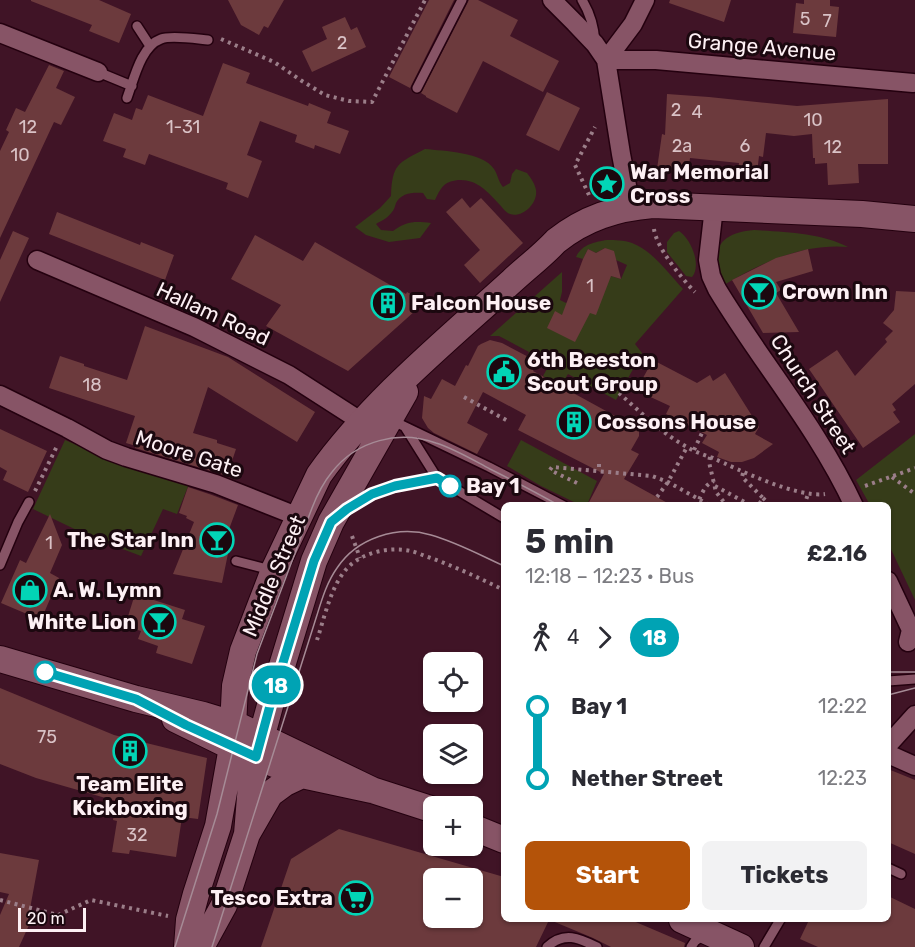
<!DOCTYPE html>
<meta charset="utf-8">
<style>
:root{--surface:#fff;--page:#f2f2f3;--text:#2b2b33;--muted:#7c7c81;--accent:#b45309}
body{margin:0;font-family:Rubik,sans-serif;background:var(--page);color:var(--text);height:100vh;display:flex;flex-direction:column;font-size:22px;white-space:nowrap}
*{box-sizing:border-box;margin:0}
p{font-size:20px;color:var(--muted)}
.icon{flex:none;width:33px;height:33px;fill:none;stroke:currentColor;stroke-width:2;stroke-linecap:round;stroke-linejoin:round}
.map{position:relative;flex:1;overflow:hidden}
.details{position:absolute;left:501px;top:502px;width:390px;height:420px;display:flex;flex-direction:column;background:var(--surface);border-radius:9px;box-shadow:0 2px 4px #0004}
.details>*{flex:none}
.badge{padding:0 12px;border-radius:20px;font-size:21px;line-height:39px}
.fabs{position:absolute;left:423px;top:652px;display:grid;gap:12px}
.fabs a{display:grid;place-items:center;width:60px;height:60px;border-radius:9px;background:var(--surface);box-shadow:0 2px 4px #0004;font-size:30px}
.scale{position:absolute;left:18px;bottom:15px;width:68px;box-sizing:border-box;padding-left:6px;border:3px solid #fdf0f4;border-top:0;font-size:16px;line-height:21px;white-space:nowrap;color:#fdf0f4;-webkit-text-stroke:4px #1b080f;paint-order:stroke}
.map>.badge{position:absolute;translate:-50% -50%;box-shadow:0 0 0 3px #fff}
.legs{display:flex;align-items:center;gap:9px;height:66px;padding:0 24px;font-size:20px}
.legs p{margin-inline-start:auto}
.summary{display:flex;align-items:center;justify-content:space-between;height:102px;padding:0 24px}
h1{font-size:33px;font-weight:700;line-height:45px}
.action{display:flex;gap:12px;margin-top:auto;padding:12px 24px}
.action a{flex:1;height:69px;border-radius:9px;background:var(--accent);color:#fff;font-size:24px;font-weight:700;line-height:69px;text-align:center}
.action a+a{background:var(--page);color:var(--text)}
ul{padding:0 24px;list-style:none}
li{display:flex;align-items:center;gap:21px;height:72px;font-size:22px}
li i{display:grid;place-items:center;width:9px;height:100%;margin:0 8px;background:currentColor}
li i::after{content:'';width:15px;height:15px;margin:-8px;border:4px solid;border-radius:50%;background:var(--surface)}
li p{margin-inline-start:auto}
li:first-child i{background:linear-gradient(#0000 50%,currentColor 0)}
li:last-child i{background:linear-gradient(currentColor 50%,#0000 0)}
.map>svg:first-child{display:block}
.green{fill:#363c19}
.building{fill:#6c3a3d;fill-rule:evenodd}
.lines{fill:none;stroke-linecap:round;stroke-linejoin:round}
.lane-casing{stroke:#24000f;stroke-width:12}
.street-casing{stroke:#24000f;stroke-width:21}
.secondary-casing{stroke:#24000f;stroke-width:28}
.path{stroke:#9b7e89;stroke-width:4;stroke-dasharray:3 4.5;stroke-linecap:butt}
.lane{stroke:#875466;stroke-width:9}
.street{stroke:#875466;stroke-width:18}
.secondary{stroke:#875466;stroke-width:26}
.tram{stroke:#a68b96;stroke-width:1.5}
.line-1-casing{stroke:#fff;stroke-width:14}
.line-1{stroke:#00a3b4;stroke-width:9}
.stop-1-dot{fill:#fff;stroke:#00a3b4;stroke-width:3}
.labels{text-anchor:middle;stroke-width:6;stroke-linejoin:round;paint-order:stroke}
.number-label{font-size:18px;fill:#d9c2c6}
.street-label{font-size:21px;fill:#fdf0f4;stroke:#1b080f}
.poi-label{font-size:21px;font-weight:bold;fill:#fdf0f4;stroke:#1b080f;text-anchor:start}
.stop-label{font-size:21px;font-weight:bold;fill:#fdf0f4;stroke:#1b080f;text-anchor:start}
</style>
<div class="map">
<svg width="915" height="947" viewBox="0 0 915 947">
<rect width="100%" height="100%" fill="#401426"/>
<path class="green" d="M425 149C444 151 483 152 494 169 498 175 498 181 503 187L510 183 512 174 516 169 527 173C531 178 535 184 536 190 538 203 523 218 510 214 505 212 503 208 500 205 487 191 477 179 458 180 443 182 441 188 435 200L427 199 423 193C413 192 401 193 396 203 395 206 394 210 392 212 388 218 381 221 376 224L381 230 393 231C406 221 415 221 431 223L420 238 389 242 366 235 355 227 380 208 391 196C392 164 398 163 425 149Z
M754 230C784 232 821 233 848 247 803 243 761 263 724 285 708 252 718 233 754 230Z
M679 231C691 239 702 265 692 277L686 276 667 252V242L674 233Z
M607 240C615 240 624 240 632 243 653 251 668 273 683 289L635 344 642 353 616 400 568 374 561 386 543 376 548 367 527 356 529 352 499 336H490L562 272V292L560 300 566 303 611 276 621 279 627 265 616 260 605 248 596 253 588 249 583 259 576 257C582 244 595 242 607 240Z
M915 434V600L888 543V506L870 505 856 480Z
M65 440 120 463 189 484 177 514 163 509 141 556 91 537 33 509Z
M521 440 597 481 587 505H580L541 486 507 466Z"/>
<path class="building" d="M31 0H99L131 14 119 43 89 31 92 25 31 1Z
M228 0H284L268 28 264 26 259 35 241 25Z
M429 0H454L410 88 389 77Z
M469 0H478L518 20 510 36 559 61 543 92 483 61 457 113 426 97V96L421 93Z
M670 0H731L724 22 669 3Z
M804 0H830V6L839 7 836 37 793 33 796 3 804 4Z
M345 17 351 30 357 27 366 47 312 72 302 51 327 39 322 27Z
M223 63 250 73 246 83 308 106 309 103 331 112 327 123 349 131 340 154 315 145 314 149 295 142 297 135 260 121 247 155 262 161 248 198 226 189 228 183 149 154 145 165 123 157 126 149 103 141 114 113 132 120 136 108 142 110 148 95 203 116Z
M49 65 64 71 56 88 75 97 61 125 54 122 0 238V151L9 132 6 130 16 108 25 112Z
M547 92 580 108 559 151 526 135Z
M667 94 709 97 797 106 888 99V164H858L859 183 828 185 827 163 815 164V158H813L812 134 794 136 766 133 763 157 759 156 757 173 738 171 739 163 690 158 689 166H678L675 172 657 169 662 134 665 135Z
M462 198 470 208 481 198 523 243 480 283 464 265 480 250 446 212Z
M57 212 140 245 141 242 174 255 165 280 49 234Z
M13 231 29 238 0 302V260Z
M255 235 303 261 315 242 406 294 407 292 425 302 348 371 266 326 281 305 231 279Z
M605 248 614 251 621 279 611 276 596 315 590 313 575 342 547 328 555 311 562 315 583 259 588 249 596 253Z
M808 249 813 271 776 282 781 290 776 293 799 332 763 333 732 280 776 258Z
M896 291 915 292V384L892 404 896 410 893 412 900 422 863 448 809 369 837 350 855 376 887 342 885 339 893 331 883 323 894 310Z
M145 326 228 357 315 412 297 442 208 387 193 433 217 440V443L236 449 227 476 135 448 136 446 126 443 135 416 49 388 60 356 84 364V366L127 380Z
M490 340 502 343 538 362 533 371 639 429V436L631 450 639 454 624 479 673 506H587L604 474 518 430 526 415 483 392 467 423 488 434 477 454 434 433 428 428 422 418 424 396 431 399 442 379 455 386 466 365 468 366 478 346 481 344Z
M653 360 697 383 710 375 713 381 725 373 759 427 755 434 773 444 754 458 742 462H731L717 457 719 452 702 443 707 435 666 414 670 406 644 394 646 389 639 385Z
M0 429 47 451 28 492 3 480 7 471 0 467Z
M188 487 212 495 238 505 228 532 232 534 222 583 173 574 194 522 186 518 187 516 179 513Z
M50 514 62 545 50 573 59 578 41 620 1 603 20 560 26 563Z
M135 594 185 610 182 619 205 626 192 664 156 653 158 646 138 639 141 631 125 626Z
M0 688 114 735 207 758 198 819 182 817 176 857 130 850 129 854 112 852 117 821 113 820 116 801 36 778 0 764Z
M888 769 915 780V854L888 842Z
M339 829 504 877V920H549L536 947H261L291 859ZM434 879H472V918H434Z
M0 853 39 860 27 925H29L19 947H0V915L9 894 0 892Z
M888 896 915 909V947H818L800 939 809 920H888Z
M550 920H631L685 943 684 947H611L593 938Z"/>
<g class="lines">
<defs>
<path id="lane" d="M582 0C590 13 594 27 595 42
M137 26 150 46
M98 72 132 86
M417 88 462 0
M127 98C134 79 141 46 161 39 171 35 197 39 208 40
M391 420 489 467 564 506
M405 427 437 478 504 518
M347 509 372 494 395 486 437 478
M236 561 271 570
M0 565 18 522 29 502
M888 681 915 679
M888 868 901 874
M547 947C564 931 579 938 597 947
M691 947 695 941 706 933
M764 947 780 920"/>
<path id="street" d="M552 0 575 23 595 44 606 60 621 154 631 207
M0 33 98 72
M606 60H656L913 83
M606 60 633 24 645 0
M714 207 708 260 711 276 717 289C761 362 818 428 854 506
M37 260 194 327 289 375 362 422
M0 395 67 428 107 450 126 457 216 484 299 517
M888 581 911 630 908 642
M888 745 915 715
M888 754 915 766"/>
<path id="secondary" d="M0 659 136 699 203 715 239 726 372 790
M175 719 234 748 302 775 372 790 434 810
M472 827 504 840
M247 834 251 785 256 757 271 702 314 561 331 522 405 392
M682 920 741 947
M187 947 189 920 196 894 218 826 232 747 235 686 243 651 274 570 319 475C371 402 446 341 512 281 526 268 542 256 556 241 585 218 616 208 653 205L862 214 915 219
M201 947 224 905 247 834 270 794 285 783 302 775"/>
</defs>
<use href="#lane" class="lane-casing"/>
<use href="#street" class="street-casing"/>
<use href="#secondary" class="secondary-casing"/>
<path class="path" d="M221 39 274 62 302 81 325 95 349 101 372 102 425 0
M589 195 575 165 595 127
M654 229C656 247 682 279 695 292
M619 393C639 411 664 435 687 447 695 452 704 455 713 458 739 470 797 498 825 494
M464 397 508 421
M694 450 702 433
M710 457 709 462 716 492 727 506
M599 464V471
M743 473 742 477 763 498 758 506
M892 477 915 494
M577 483 550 470 552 467 652 476 668 482 711 506
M715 486 752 506
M865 486 915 468
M35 491 58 444
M657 497 668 482 687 447
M763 498 770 505
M696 506C701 497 704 484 714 481
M804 506 808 494
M352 536 360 558
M317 640C324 619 330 590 344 572 358 553 388 546 411 551 416 552 422 555 428 557 454 566 479 578 504 590
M0 900 58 915 91 900 168 916"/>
<use href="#lane" class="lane"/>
<use href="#street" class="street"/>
<use href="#secondary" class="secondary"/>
<path class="tram" d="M888 672H915
M888 695 915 688
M175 947 217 814 257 654 312 508C317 495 323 483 332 472 357 440 399 430 436 443 455 449 473 460 490 469 514 481 537 493 560 506
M212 947 317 615C322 599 327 582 337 568 357 538 397 525 431 535 456 542 480 555 504 566"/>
</g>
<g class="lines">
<defs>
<path id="line-1" d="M45 672 136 699 186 725 256 757 271 702 314 561 331 522 347 509 372 494 395 486 437 478 450 486"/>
</defs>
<use href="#line-1" class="line-1-casing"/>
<use href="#line-1" class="line-1"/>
</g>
<defs>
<symbol id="sight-ring" viewBox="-11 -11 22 22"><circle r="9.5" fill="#1b080f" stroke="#02d5b6" stroke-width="1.5"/><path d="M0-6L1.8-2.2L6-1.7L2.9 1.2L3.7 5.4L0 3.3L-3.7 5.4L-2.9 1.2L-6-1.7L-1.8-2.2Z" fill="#02d5b6"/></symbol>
<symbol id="bar-ring" viewBox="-11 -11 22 22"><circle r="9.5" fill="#1b080f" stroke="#02d5b6" stroke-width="1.5"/><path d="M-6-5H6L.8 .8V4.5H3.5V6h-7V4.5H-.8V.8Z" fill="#02d5b6"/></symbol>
<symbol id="building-ring" viewBox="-11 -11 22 22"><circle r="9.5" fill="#1b080f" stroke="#02d5b6" stroke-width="1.5"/><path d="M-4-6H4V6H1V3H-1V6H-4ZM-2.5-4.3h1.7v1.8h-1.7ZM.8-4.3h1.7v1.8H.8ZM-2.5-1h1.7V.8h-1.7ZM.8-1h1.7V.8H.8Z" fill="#02d5b6"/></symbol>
<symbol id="civic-ring" viewBox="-11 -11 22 22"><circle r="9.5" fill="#1b080f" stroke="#02d5b6" stroke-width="1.5"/><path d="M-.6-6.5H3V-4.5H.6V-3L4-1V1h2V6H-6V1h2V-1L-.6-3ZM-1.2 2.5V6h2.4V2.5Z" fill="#02d5b6"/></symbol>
<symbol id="shop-ring" viewBox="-11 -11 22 22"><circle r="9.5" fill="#1b080f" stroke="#02d5b6" stroke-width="1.5"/><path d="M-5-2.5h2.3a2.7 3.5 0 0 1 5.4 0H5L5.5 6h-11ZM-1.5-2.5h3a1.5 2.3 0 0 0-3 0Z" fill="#02d5b6"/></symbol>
<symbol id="supermarket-ring" viewBox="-11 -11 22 22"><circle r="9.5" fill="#1b080f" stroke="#02d5b6" stroke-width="1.5"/><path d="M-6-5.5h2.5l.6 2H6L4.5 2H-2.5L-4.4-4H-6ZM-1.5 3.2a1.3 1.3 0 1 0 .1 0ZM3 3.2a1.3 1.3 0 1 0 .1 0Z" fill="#02d5b6"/></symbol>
</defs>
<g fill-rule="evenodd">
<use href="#sight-ring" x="588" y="165" width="38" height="38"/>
<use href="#bar-ring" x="740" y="273" width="38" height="38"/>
<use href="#building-ring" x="369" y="284" width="38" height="38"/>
<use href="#civic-ring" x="485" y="353" width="38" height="38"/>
<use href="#building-ring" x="555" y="403" width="38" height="38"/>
<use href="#bar-ring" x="198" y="521" width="38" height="38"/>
<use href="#shop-ring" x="11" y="571" width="38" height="38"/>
<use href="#bar-ring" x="140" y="603" width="38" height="38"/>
<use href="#building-ring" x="111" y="732" width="38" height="38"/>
<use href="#supermarket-ring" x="337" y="879" width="38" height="38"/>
</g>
<g class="stop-1-dot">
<circle cx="450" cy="486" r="10"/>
<circle cx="45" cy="672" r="10"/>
</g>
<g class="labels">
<g class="number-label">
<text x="805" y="25">5</text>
<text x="827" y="27">7</text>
<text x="342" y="49">2</text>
<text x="676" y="116">2</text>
<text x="697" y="118">4</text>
<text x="813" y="126">10</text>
<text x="28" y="133">12</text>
<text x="183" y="133">1-31</text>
<text x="682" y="152">2a</text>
<text x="745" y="152">6</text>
<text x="833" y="153">12</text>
<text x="20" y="161">10</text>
<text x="590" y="292">1</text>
<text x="92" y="391">18</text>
<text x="49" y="549">1</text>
<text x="47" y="743">75</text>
<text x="137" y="841">32</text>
</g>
<g class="street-label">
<text transform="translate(762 47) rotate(5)" y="7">Grange Avenue</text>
<text transform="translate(213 314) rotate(25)" y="7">Hallam Road</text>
<text transform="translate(813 394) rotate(57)" y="7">Church Street</text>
<text transform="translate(189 454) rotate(18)" y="7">Moore Gate</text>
<text transform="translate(274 576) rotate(-67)" y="7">Middle Street</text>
</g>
<g class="poi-label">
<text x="630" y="179">War Memorial<tspan x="630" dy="24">Cross</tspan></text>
<text x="782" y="299">Crown Inn</text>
<text x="411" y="310">Falcon House</text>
<text x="527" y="367">6th Beeston<tspan x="527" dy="24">Scout Group</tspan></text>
<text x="597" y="429">Cossons House</text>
<text x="194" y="547" text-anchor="end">The Star Inn</text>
<text x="53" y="597">A. W. Lymn</text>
<text x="136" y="629" text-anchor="end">White Lion</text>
<text x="130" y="791" text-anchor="middle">Team Elite<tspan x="130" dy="24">Kickboxing</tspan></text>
<text x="333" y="905" text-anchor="end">Tesco Extra</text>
</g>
<g class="stop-label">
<text x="466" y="493">Bay 1</text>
</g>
</g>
</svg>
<div class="fabs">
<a><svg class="icon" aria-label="locate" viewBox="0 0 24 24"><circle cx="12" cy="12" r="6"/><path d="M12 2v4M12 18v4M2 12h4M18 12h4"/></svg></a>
<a><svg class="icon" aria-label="layers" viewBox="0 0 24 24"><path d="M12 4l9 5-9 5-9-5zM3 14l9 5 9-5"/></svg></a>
<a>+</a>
<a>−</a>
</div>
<div class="scale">20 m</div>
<b class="badge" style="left:276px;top:685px;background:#00a3b4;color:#fff">18</b>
<section class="details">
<div class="summary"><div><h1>5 min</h1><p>12:18 – 12:23 · Bus</p></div><b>£2.16</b></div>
<div class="legs"><svg class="icon" aria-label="walk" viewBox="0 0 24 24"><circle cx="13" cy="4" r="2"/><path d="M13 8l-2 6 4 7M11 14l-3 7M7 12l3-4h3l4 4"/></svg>4<svg class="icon" aria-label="forward" viewBox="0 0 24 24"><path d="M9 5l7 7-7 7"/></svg><b class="badge" style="background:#00a3b4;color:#fff">18</b></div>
<ul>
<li><i style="color:#00a3b4"></i><b>Bay 1</b><p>12:22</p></li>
<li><i style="color:#00a3b4"></i><b>Nether Street</b><p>12:23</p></li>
</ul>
<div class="action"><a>Start</a><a>Tickets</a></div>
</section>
</div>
